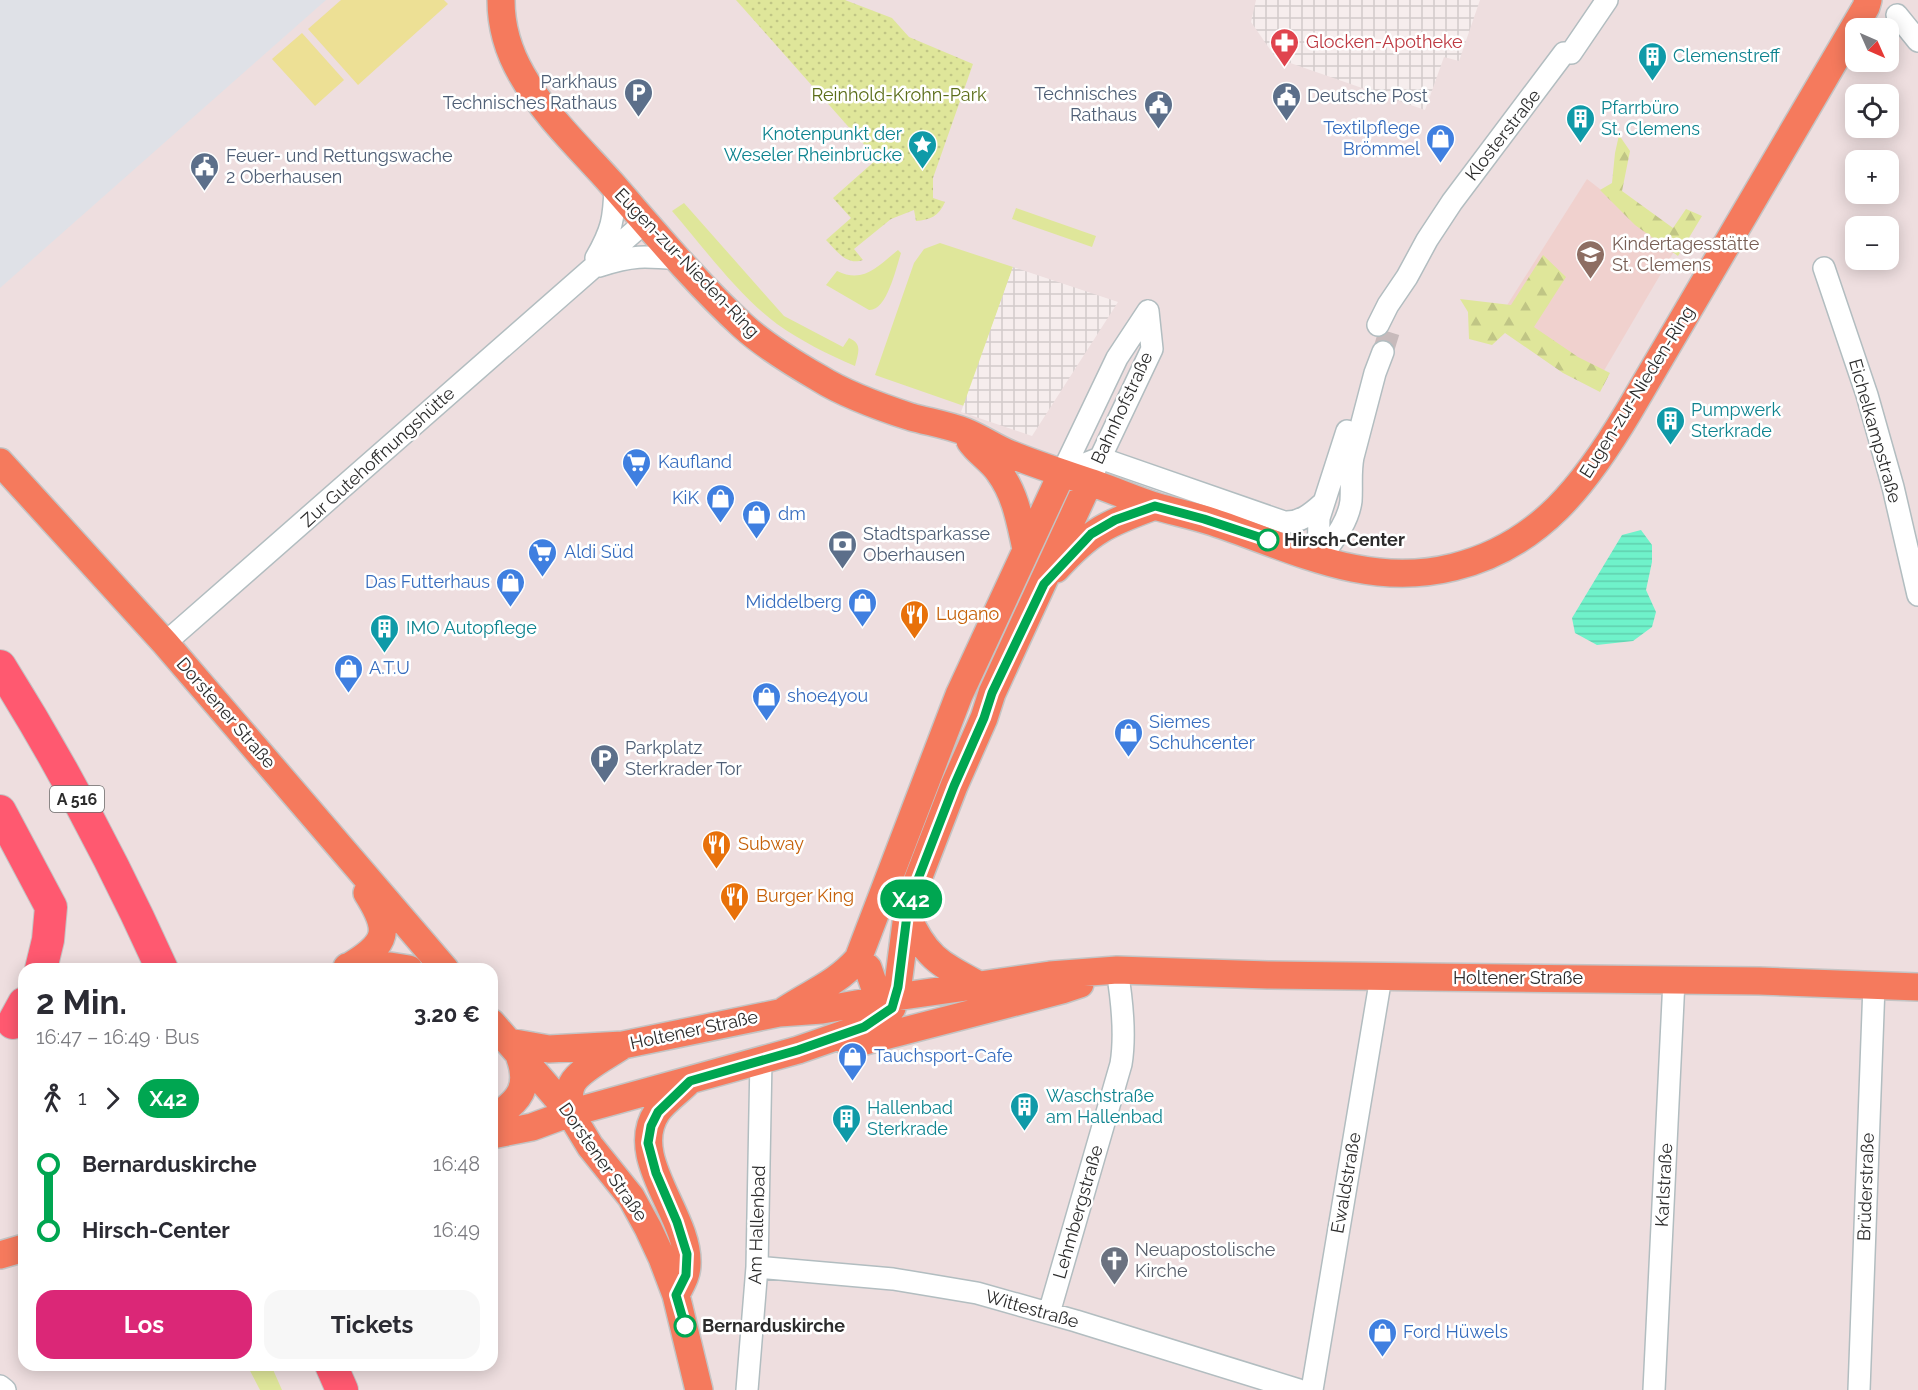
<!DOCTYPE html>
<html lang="de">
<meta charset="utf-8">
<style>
:root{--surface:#fff;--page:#f7f7f7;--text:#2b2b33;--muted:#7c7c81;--accent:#db2777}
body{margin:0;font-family:Raleway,sans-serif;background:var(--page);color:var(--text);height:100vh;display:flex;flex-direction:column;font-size:22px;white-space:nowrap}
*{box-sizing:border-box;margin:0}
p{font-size:20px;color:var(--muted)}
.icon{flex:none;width:33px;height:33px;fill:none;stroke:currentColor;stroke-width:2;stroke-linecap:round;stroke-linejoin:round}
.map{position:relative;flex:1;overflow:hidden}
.drawer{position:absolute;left:18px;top:963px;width:480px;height:408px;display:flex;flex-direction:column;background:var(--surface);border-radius:18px;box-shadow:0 3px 15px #0003}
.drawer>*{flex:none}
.badge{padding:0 12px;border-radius:20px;font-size:21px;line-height:39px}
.needle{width:39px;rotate:135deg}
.fabs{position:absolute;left:1845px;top:18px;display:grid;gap:12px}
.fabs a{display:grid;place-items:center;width:54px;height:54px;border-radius:12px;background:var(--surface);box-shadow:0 3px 15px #0003;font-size:30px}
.map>.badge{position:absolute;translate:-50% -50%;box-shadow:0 0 0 3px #fff}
.legs{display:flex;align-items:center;gap:9px;height:66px;padding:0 18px;font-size:20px}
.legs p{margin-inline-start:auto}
.summary{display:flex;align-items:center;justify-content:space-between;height:102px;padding:0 18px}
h1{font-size:33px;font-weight:700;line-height:45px}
.cta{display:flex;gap:12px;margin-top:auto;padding:12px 18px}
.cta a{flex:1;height:69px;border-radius:18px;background:var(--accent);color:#fff;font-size:24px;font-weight:700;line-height:69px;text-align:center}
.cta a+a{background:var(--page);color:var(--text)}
ul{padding:0 18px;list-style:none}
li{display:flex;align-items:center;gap:21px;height:66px;font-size:22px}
li i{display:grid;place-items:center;width:9px;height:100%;margin:0 8px;background:currentColor}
li i::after{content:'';width:15px;height:15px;margin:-8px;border:4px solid;border-radius:50%;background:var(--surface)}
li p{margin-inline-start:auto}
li:first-child i{background:linear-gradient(#0000 50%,currentColor 0)}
li:last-child i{background:linear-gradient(currentColor 50%,#0000 0)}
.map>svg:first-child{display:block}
.industrial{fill:#dfe1e7}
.education{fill:#f0d1ce}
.grass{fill:#dfe69a}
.forest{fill:url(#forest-firs)}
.park{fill:url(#park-dots)}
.pitch{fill:#ede095}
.plaza{fill:url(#plaza-grid)}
.water{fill:url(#water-rules)}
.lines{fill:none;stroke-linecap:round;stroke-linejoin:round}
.minor-tunnel{stroke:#c7babb;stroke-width:21;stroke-dasharray:21 10;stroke-linecap:butt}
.minor-casing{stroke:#b2bdc0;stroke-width:24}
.major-casing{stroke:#c4c4c4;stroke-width:30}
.highway-casing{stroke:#c4c4c4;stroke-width:34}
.minor{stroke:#fff;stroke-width:21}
.major{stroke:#f57a5d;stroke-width:27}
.highway{stroke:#ff5970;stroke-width:32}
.line-1-casing{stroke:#fff;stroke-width:14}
.line-1{stroke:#00a651;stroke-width:9}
.stop-1-dot{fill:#fff;stroke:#00a651;stroke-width:3}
.labels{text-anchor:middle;stroke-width:5;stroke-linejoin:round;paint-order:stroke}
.shield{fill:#fff;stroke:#6b6b6b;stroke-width:1.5}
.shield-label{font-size:16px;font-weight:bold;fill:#2c2c2c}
.health-label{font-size:18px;fill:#be3a42;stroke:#fff;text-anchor:start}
.culture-label{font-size:18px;fill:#0d838f;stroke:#fff;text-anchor:start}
.service-label{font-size:18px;fill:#4e5e75;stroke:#fff;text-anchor:start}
.park-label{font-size:18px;fill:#5b6d19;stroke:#fff}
.shop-label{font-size:18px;fill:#366cbe;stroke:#fff;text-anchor:start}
.street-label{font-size:18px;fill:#2c2c2c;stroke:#fff}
.education-label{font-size:18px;fill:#785e54;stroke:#fff;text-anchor:start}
.stop-label{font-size:18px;font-weight:bold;fill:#2c2c2c;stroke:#fff;text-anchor:start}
.food-label{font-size:18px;fill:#c56008;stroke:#fff;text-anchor:start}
.worship-label{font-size:18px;fill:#5b616d;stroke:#fff;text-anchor:start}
</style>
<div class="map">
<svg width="1918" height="1390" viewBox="0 0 1918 1390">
<defs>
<pattern id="forest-firs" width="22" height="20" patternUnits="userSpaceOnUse" patternTransform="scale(1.5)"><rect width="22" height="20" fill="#dfe69a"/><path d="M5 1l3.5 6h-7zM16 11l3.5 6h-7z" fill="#c0c585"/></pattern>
<pattern id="park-dots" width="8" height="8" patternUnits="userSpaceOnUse" patternTransform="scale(1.5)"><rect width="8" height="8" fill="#dfe69a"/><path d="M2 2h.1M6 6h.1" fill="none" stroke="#c0c585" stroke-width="1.8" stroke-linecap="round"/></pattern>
<pattern id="plaza-grid" width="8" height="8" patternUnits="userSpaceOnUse" patternTransform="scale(1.5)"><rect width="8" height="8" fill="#f6eded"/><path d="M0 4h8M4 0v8" fill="none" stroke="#d3cbcb"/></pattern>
<pattern id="water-rules" width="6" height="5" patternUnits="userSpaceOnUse" patternTransform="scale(1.5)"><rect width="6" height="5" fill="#6ff2ca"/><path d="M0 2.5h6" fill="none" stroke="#60d0ae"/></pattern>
</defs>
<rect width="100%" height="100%" fill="#eededf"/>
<path class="industrial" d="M0 0H326L0 288Z"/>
<path class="education" d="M1587 179 1676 248 1602 374 1504 310Z"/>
<path class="grass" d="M684 203 784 316 843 347 849 338C863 344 858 353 855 366 827 354 801 341 777 324 738 295 704 248 672 211Z
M1016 208 1096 236 1092 247 1012 219Z
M940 243 1013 267 964 406 875 375 914 263 924 249Z
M898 250 901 253C896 268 887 311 869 310L826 285 837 271C864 284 878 266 898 250Z
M247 1365H271L282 1390H260Z"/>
<path class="forest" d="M1619 135 1630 151 1622 191 1673 228 1686 209 1702 216 1678 256 1635 225 1600 190 1612 183 1615 153Z
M1543 255 1566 277 1534 327 1578 357 1610 373 1600 392 1563 373 1505 333 1492 345 1469 339 1468 312 1460 299 1511 305Z"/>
<path class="park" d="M736 0H845L892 18 909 37 973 64 933 178V198L945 202C939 216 930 220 916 221L914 210 891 219 854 249 863 260C846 266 836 250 826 240L851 218 833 198 877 159Z"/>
<path class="pitch" d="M341 0H444L448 4 358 85 308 29Z
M302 33 344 80 315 106 272 59Z"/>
<path class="plaza" d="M1256 0H1480L1459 61 1444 57 1425 110 1276 58 1251 22Z
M1013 267 1118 302 1032 436 961 412Z"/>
<path class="water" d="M1641 530 1652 545V562L1646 590 1656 612 1652 627 1633 641 1597 645 1575 633 1572 618 1622 535Z"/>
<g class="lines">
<path class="minor-tunnel" d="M1383 352 1390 329"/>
<defs>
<path id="minor" d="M1897 15 1918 41
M596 258C612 230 614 219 615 187
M599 266C633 255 644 256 679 259
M1824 268 1867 395 1893 487 1918 595
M1378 325 1388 305 1407 277 1427 240 1452 202 1564 53H1571L1607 0
M1095 469 1152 349 1148 311
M1062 473 1100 458 1284 522C1300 523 1311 514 1322 504
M1062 473 1117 358 1148 311
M1318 561C1331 543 1348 524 1351 501 1352 486 1350 472 1353 457L1375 373 1383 352
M1318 561 1319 518 1347 431
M165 643 645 222
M757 1267 893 1279 977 1293 1076 1321 1299 1390
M1049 1313 1121 1064C1126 1034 1122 1000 1117 970
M0 1386 5 1390
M747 1390 757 1267 761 1059
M1312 1390 1381 977
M1654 1390 1674 980
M1859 1390 1874 985"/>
<path id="major" d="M501 0C501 27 508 51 522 75 545 116 581 149 612 184 654 232 696 283 743 326 765 346 793 363 819 378 846 395 880 407 911 417 929 422 948 425 966 432 981 438 995 448 1010 454 1039 466 1069 475 1098 485 1118 492 1138 501 1158 507 1176 512 1195 516 1213 522 1294 549 1366 589 1454 567 1540 546 1586 483 1629 411L1866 7 1868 0
M970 441C978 453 991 460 999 472 1016 495 1020 522 1026 549
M0 462 165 643 445 969
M1056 569C1090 531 1108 523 1155 506
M907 915C925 957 940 964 979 985
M858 959 868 968 879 1000
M350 966C388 943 391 931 367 893
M347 967 390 966 409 969
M785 1010C812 992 836 984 858 959L959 695 1062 473
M492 1023 570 1113 590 1146 631 1197 648 1228 662 1258 676 1295 699 1390
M509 1042 549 1049 623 1045 779 1013 822 1010 896 997 1050 975 1117 970 1268 975 1759 981 1918 987
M850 1045 1062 990 1080 984
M570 1113C569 1104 568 1093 572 1084 579 1070 609 1055 622 1046
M492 1119C520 1101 531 1087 519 1055
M492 1135 532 1127 570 1113 798 1050 864 1027 885 1015 892 1008 897 992 907 915 918 879 954 786 984 718 992 693 1089 482
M0 1255 24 1248
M676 1295C680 1286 687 1276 687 1265 690 1216 626 1158 657 1112 665 1101 678 1092 687 1083"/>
<path id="highway" d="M0 666C61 763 115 865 162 969
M0 811 51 907 48 940 41 969
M13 1023 24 1003
M331 1365 342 1390"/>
</defs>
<use href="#minor" class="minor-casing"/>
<use href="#major" class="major-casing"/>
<use href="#highway" class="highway-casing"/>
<use href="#minor" class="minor"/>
<use href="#major" class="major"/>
<use href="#highway" class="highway"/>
</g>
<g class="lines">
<defs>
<path id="line-1" d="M685 1326 676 1295 686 1275 687 1254 677 1222 656 1173 648 1143 651 1126 658 1112 690 1081 798 1050 864 1027 892 1008 898 987 907 915 918 879 954 786 984 718 992 693 1044 584 1091 534 1115 520 1155 506 1204 519 1268 540"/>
</defs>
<use href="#line-1" class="line-1-casing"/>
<use href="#line-1" class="line-1"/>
</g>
<defs>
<symbol id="pharmacy-pin" viewBox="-11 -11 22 30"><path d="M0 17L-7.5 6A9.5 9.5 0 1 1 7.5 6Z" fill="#e0444e" stroke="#fff"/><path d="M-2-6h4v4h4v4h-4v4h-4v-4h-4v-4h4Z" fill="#fff"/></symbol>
<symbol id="building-pin" viewBox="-11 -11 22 30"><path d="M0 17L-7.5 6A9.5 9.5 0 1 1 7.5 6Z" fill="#0f9aa8" stroke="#fff"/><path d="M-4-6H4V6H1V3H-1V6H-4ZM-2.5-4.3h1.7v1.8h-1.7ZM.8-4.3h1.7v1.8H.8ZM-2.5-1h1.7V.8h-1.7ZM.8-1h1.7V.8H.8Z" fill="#fff"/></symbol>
<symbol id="parking-pin" viewBox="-11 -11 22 30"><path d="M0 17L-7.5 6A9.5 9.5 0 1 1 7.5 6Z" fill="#5c6f8a" stroke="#fff"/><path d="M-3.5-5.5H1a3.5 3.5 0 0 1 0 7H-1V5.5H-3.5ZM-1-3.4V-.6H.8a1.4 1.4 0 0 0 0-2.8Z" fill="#fff"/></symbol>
<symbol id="civic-pin" viewBox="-11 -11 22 30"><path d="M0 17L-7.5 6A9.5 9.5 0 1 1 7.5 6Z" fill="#5c6f8a" stroke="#fff"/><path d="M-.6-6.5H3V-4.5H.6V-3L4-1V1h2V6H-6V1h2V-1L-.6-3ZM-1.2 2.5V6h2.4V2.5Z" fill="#fff"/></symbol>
<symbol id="shop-pin" viewBox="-11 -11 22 30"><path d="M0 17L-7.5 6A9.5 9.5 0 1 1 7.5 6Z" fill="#3f7fe0" stroke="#fff"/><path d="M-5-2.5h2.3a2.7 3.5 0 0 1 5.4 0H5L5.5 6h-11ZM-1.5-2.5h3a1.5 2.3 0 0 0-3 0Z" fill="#fff"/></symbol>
<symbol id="sight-pin" viewBox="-11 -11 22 30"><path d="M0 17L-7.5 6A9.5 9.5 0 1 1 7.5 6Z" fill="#0f9aa8" stroke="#fff"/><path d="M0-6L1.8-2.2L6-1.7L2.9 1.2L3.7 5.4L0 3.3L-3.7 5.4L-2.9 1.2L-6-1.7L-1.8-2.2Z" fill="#fff"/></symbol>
<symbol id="school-pin" viewBox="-11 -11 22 30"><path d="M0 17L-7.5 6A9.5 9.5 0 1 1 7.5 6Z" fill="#8d6e63" stroke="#fff"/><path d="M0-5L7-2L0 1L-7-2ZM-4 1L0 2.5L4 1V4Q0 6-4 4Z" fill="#fff"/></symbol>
<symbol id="supermarket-pin" viewBox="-11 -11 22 30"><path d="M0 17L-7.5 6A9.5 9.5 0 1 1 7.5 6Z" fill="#3f7fe0" stroke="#fff"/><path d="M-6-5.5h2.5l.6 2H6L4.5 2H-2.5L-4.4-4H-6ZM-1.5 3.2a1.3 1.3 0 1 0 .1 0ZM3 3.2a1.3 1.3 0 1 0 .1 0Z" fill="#fff"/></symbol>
<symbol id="bank-pin" viewBox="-11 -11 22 30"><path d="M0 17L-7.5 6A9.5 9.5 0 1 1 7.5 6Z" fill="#5c6f8a" stroke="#fff"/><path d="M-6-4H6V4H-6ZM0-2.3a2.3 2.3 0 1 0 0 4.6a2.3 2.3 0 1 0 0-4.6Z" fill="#fff"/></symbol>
<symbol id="restaurant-pin" viewBox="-11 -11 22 30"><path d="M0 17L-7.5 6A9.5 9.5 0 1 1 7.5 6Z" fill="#e8710a" stroke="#fff"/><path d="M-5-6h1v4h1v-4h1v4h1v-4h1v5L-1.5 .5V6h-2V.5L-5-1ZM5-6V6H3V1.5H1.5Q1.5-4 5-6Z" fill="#fff"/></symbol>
<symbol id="church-pin" viewBox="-11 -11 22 30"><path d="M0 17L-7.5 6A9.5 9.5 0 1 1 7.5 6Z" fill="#6b7280" stroke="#fff"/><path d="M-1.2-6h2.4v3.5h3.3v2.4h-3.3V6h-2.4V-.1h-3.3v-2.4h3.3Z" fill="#fff"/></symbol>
</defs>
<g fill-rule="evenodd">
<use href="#pharmacy-pin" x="1268" y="26" width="33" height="45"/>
<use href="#building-pin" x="1636" y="40" width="33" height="45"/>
<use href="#parking-pin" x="622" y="76" width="33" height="45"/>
<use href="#civic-pin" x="1270" y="80" width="33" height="45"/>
<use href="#civic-pin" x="1142" y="88" width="33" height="45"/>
<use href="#building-pin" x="1564" y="102" width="33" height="45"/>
<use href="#shop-pin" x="1424" y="122" width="33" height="45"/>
<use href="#sight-pin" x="906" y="128" width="33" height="45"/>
<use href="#civic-pin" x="188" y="150" width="33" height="45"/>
<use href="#school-pin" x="1574" y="238" width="33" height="45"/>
<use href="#building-pin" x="1654" y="404" width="33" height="45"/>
<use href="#supermarket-pin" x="620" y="446" width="33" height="45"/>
<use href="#shop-pin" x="704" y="482" width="33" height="45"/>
<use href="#shop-pin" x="740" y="498" width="33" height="45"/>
<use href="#bank-pin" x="826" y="528" width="33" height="45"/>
<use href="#supermarket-pin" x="526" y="536" width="33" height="45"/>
<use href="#shop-pin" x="494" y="566" width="33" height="45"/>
<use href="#shop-pin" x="846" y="586" width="33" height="45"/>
<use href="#restaurant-pin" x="898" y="598" width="33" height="45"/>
<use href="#building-pin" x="368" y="612" width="33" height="45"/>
<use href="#shop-pin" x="332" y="652" width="33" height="45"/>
<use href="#shop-pin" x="750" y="680" width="33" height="45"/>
<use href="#shop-pin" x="1112" y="716" width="33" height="45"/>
<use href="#parking-pin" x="588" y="742" width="33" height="45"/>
<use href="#restaurant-pin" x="700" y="828" width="33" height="45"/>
<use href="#restaurant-pin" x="718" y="880" width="33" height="45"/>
<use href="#shop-pin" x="836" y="1040" width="33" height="45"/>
<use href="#building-pin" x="1008" y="1090" width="33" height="45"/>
<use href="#building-pin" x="830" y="1102" width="33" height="45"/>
<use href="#church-pin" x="1098" y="1244" width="33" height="45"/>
<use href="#shop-pin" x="1366" y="1316" width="33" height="45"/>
</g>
<g class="stop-1-dot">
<circle cx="1268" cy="540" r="10"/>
<circle cx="685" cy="1326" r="10"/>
</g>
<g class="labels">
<rect class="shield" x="50" y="786" width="54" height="26" rx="4.5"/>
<g class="shield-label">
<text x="77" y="805">A 516</text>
</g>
<g class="health-label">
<text x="1306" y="48">Glocken-Apotheke</text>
</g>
<g class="culture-label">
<text x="1673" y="62">Clemenstreff</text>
<text x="1601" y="114">Pfarrbüro<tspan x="1601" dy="21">St. Clemens</tspan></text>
<text x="902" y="140" text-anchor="end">Knotenpunkt der<tspan x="902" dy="21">Weseler Rheinbrücke</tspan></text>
<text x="1691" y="416">Pumpwerk<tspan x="1691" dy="21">Sterkrade</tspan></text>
<text x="406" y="634">IMO Autopflege</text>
<text x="1046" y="1102">Waschstraße<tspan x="1046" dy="21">am Hallenbad</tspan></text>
<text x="867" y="1114">Hallenbad<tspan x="867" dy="21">Sterkrade</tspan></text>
</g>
<g class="service-label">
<text x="617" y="88" text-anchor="end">Parkhaus<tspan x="617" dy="21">Technisches Rathaus</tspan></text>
<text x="1137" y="100" text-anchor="end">Technisches<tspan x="1137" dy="21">Rathaus</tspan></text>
<text x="1307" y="102">Deutsche Post</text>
<text x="226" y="162">Feuer- und Rettungswache<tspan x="226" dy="21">2 Oberhausen</tspan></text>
<text x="863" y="540">Stadtsparkasse<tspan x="863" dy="21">Oberhausen</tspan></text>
<text x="625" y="754">Parkplatz<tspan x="625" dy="21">Sterkrader Tor</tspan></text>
</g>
<g class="park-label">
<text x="899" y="101">Reinhold-Krohn-Park</text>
</g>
<g class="shop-label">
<text x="1420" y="134" text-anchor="end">Textilpflege<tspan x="1420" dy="21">Brömmel</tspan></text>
<text x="658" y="468">Kaufland</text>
<text x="699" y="504" text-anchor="end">KiK</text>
<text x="778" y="520">dm</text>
<text x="564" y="558">Aldi Süd</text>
<text x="490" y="588" text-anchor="end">Das Futterhaus</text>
<text x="842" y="608" text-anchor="end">Middelberg</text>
<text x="369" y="674">A.T.U</text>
<text x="787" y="702">shoe4you</text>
<text x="1149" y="728">Siemes<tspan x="1149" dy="21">Schuhcenter</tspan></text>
<text x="874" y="1062">Tauchsport-Cafe</text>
<text x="1403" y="1338">Ford Hüwels</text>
</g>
<g class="street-label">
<text transform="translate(1503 135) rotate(-52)" y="6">Klosterstraße</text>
<text transform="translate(687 263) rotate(46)" y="6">Eugen-zur-Nieden-Ring</text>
<text transform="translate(1637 392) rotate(-58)" y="6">Eugen-zur-Nieden-Ring</text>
<text transform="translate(1122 408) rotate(-65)" y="6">Bahnhofstraße</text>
<text transform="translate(1875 431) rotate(74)" y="6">Eichelkampstraße</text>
<text transform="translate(378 457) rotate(-42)" y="6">Zur Gutehoffnungshütte</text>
<text transform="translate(226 713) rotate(49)" y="6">Dorstener Straße</text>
<text x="1518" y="984">Holtener Straße</text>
<text transform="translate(694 1030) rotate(-12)" y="6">Holtener Straße</text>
<text transform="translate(603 1162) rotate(55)" y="6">Dorstener Straße</text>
<text transform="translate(1346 1183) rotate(-80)" y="6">Ewaldstraße</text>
<text transform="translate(1664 1185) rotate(-87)" y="6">Karlstraße</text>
<text transform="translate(1866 1187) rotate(-88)" y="6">Brüderstraße</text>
<text transform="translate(1078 1212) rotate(-74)" y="6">Lehmbergstraße</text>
<text transform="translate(757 1225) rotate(-88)" y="6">Am Hallenbad</text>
<text transform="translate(1032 1309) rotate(16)" y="6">Wittestraße</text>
</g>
<g class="education-label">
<text x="1612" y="250">Kindertagesstätte<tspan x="1612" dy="21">St. Clemens</tspan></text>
</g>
<g class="stop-label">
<text x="1284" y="546">Hirsch-Center</text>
<text x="702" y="1332">Bernarduskirche</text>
</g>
<g class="food-label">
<text x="936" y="620">Lugano</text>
<text x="738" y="850">Subway</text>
<text x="756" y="902">Burger King</text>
</g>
<g class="worship-label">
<text x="1135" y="1256">Neuapostolische<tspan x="1135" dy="21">Kirche</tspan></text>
</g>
</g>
</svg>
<div class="fabs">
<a><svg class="needle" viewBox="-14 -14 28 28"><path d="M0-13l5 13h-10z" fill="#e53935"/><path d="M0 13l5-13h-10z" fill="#7c7c81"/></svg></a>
<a><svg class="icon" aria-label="locate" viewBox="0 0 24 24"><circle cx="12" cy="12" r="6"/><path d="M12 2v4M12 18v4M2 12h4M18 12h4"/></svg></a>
<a>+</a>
<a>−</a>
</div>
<b class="badge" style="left:911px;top:899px;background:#00a651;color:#fff">X42</b>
<section class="drawer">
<div class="summary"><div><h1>2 Min.</h1><p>16:47 – 16:49 · Bus</p></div><b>3.20 €</b></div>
<div class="legs"><svg class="icon" aria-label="walk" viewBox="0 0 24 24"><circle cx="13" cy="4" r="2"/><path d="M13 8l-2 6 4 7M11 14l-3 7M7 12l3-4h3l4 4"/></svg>1<svg class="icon" aria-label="forward" viewBox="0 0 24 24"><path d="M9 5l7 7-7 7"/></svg><b class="badge" style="background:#00a651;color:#fff">X42</b></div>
<ul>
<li><i style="color:#00a651"></i><b>Bernarduskirche</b><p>16:48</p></li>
<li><i style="color:#00a651"></i><b>Hirsch-Center</b><p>16:49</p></li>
</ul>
<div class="cta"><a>Los</a><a>Tickets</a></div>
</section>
</div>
